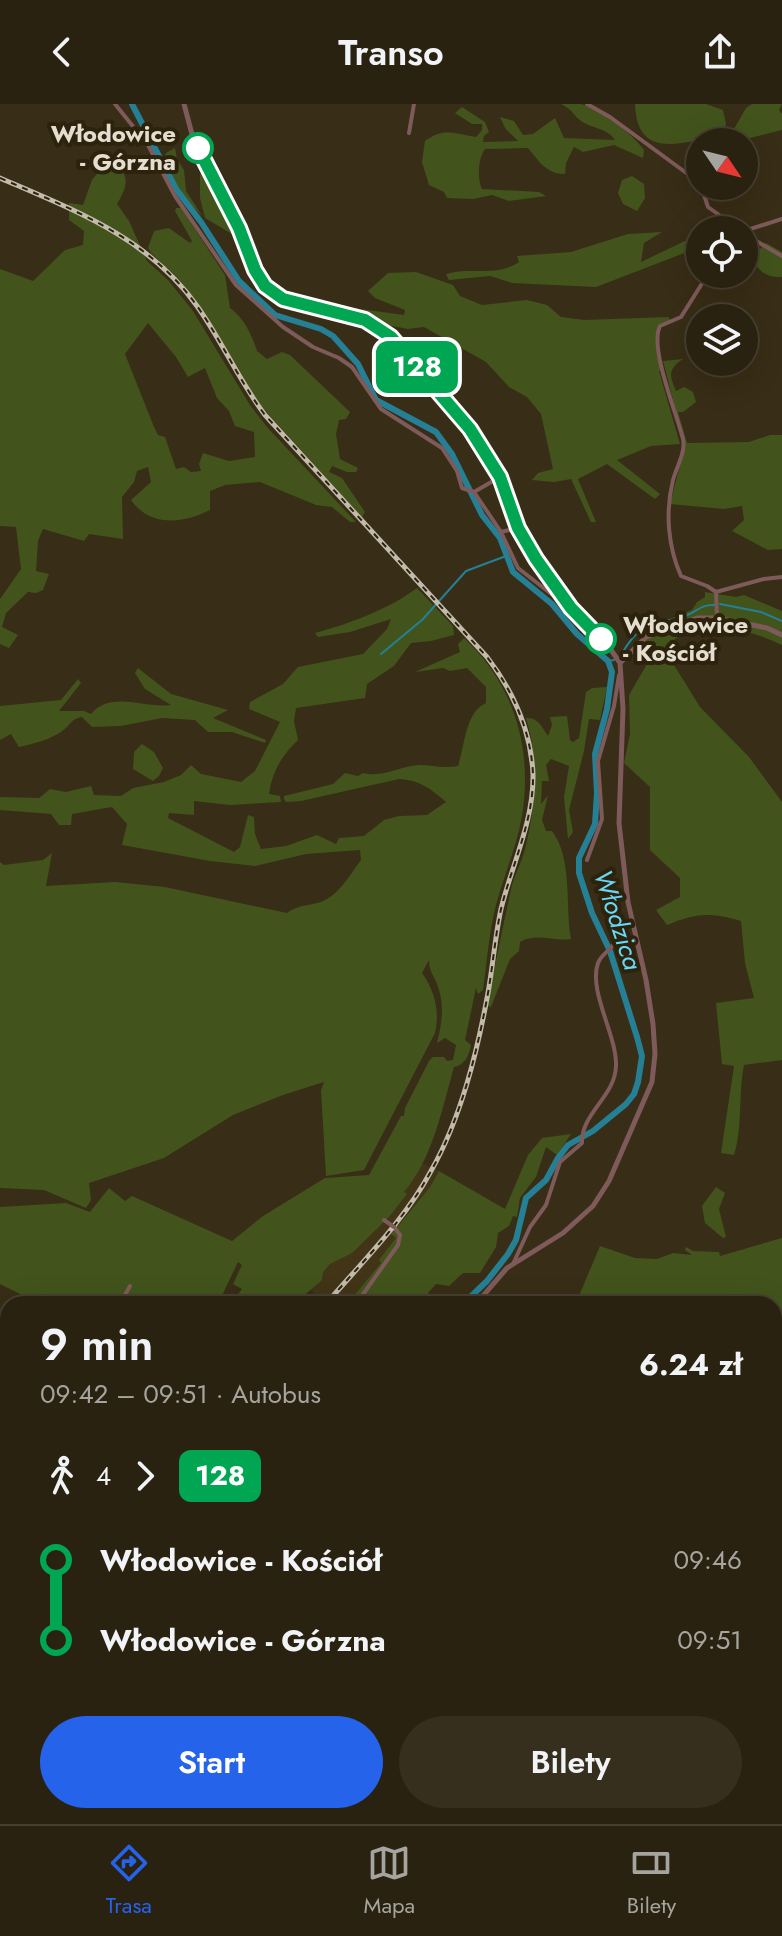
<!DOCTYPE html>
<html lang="pl">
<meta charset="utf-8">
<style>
:root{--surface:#2a2210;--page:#362f1e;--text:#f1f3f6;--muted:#a5a49f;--line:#463f30;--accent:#2563eb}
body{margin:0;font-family:Jost,sans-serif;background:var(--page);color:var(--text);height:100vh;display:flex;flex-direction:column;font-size:30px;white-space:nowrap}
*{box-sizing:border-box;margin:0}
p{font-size:26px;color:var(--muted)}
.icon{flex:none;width:44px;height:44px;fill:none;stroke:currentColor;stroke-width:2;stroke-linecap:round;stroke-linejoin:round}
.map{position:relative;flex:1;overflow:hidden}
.details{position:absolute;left:0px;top:1192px;width:782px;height:528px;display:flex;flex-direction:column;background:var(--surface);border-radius:24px 24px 0 0;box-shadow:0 8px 32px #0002,0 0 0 2px var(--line)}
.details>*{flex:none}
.badge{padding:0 16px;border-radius:12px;font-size:28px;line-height:52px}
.needle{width:52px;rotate:125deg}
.buttons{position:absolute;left:686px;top:24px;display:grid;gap:16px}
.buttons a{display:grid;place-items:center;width:72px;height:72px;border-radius:50%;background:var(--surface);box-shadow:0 8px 32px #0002,0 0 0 2px var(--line);font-size:40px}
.map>.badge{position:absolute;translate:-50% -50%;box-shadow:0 0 0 4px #fff}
.legs{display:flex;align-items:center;gap:12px;height:88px;padding:0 40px;font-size:26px}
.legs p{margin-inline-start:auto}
.summary{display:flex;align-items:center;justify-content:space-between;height:136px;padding:0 40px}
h1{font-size:44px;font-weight:600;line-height:60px}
.action{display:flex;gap:16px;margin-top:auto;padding:16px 40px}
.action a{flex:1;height:92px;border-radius:48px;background:var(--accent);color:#fff;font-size:32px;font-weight:600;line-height:92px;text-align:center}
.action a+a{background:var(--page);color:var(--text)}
ul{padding:0 40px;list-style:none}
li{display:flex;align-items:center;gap:28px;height:80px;font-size:30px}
li i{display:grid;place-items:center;width:12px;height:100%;margin:0 10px;background:currentColor}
li i::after{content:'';width:20px;height:20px;margin:-10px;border:6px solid;border-radius:50%;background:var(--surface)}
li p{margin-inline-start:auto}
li:first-child i{background:linear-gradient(#0000 50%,currentColor 0)}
li:last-child i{background:linear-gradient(currentColor 50%,#0000 0)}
header{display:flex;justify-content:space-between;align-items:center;height:104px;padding:0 40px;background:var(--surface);font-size:36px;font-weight:600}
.tabs{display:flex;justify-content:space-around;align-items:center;height:112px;border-top:2px solid var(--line);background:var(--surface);font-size:22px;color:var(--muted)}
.tabs a{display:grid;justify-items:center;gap:4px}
.tabs .on{color:var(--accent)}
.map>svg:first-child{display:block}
.built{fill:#423416}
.green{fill:#42541c;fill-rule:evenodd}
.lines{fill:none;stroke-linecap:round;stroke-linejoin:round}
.stream{stroke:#258096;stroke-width:2}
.river{stroke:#258096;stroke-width:6}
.minor{stroke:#7f5a5a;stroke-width:4}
.tertiary{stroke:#7f5a5a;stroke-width:5}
.rail-casing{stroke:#c2baab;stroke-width:5}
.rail{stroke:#2d230c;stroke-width:2;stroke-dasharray:6;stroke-linecap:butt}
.minor-bridge{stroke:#7f5a5a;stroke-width:4}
.line-1-casing{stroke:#fff;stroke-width:18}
.line-1{stroke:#00a651;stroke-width:12}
.stop-1-dot{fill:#fff;stroke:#00a651;stroke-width:4}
.labels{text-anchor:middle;stroke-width:8;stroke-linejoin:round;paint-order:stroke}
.stop-label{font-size:24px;font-weight:bold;fill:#e5ded0;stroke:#2d230c;text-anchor:end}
.water-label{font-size:26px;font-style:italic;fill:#67daf9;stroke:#2d230c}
</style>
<header><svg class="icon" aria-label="back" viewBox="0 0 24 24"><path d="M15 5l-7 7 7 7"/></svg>Transo<svg class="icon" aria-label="share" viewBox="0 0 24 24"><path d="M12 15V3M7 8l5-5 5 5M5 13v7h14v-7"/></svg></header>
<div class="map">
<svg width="782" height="1720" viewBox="0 0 782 1720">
<rect width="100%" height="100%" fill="#382d16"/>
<path class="built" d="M422 1059 439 1067 430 1083 399 1122 398 1133 388 1150 348 1200H305L314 1188 303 1183 410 1080Z"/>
<path class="green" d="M561 0C567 0 575 0 581 0 599 4 634 31 644 46L643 54 614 41 583 48 574 43 566 59 565 70C546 70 539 57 528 44L485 45C478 54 477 75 482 85L539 88 546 92 509 97 492 91 473 95 447 94 444 88 429 81 422 58 425 37C444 23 454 30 476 33L482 26V20H472L455 9 462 3 485 18 489 28 484 32 483 38 518 37 505 24 500 13 514 17 523 31 533 30 555 14 564 34 615 36C607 24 593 25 581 17 573 11 572 5 561 0Z
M706 0 723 6 726 20 722 32C681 38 637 57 635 0Z
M752 0H782L779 6 782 10V26L734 38 730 32 746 4Z
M175 44 177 55 184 66 186 87 203 113 172 81 162 61 166 49Z
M109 51C128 69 131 77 117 100L129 117 147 157 168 176 193 207 250 301 267 323 356 418H350L332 403 316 401 260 378 225 381 210 387V406C182 420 150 423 131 396L151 378 148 363 137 367 134 378 122 393 123 435 89 430 84 437 43 425 38 437 36 467 49 470 43 486 36 489 28 488 6 509 2 523 18 531 9 544 0 540V495L21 465 16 423 0 422V165L33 177 65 146 83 141 84 127 69 116V99L83 101 92 76 105 60ZM148 219 176 253 188 273 205 264 217 294 229 307 235 322 254 328 255 353 229 357 203 349 199 360 201 367 191 368 184 363 176 365 165 333 158 331 154 323 125 250Z
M206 68 240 115 237 128 232 130 205 114 200 94V70Z
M632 72 644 80 645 94 637 107 623 100 618 89 622 76Z
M176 104H181L225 171 230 204C244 214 252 231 257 247L267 255 282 248 290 251 350 308 346 315 339 316 336 330 340 355 358 364 356 368H347L332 362 329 368 342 374 365 408 362 413 260 301 200 202 178 174 151 149 148 144 154 127 169 124 190 139 192 137 175 107Z
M662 128 644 139 641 158 685 137 700 136V143L596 183 512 179 490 172 449 176 446 170C473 162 495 174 519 158L517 152 571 148 628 130Z
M766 139 782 148V173C767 174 755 167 754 151Z
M416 168 453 181 460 192 482 201 527 196 547 201 561 213 584 216 669 213 670 217 657 224V250L661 266 659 267 680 340 651 342 617 356 660 390 655 395 607 360 578 375 596 418H591L571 375 554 378 532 376 538 369 553 365 541 310 527 293 509 283 486 258 424 223 408 225 387 221 347 207 346 203 404 211 405 206 375 194 368 187 388 169Z
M683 255C668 265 669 271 676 287L684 283 693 288 696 298 683 308H678L687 339 749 338 770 331H782V445L768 446 732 427 744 416 742 402 724 405 670 400 685 342 663 257Z
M417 484 453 522 454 531 431 537 411 539 394 562 367 580 365 594 296 604 294 617 298 636C282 651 272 668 269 690L280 692 281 698 230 701 194 697V711L169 709 168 714 234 748 240 743 248 711 254 713 255 730 261 745 286 742 317 731 336 740 339 734 364 732 384 716 399 712 427 711 446 698C430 684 419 676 399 675L301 697 286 698 284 695V692L333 680 345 669 358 672 363 669C384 674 399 662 419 661 433 661 443 665 458 662 465 642 465 608 486 599V583L467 564 450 567 443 564 415 568 460 548 458 540 464 534C514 580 533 645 522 712 517 742 504 771 496 801 489 828 487 858 483 886L478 890 476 884 465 936 471 941C469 952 465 961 454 963 442 1005 433 1054 404 1088L407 1090 389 1113 352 1149 330 1160 323 1168 322 1176 294 1200H278L266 1196 264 1200H251V1193L245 1192 241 1200H231L242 1185 233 1180 242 1161 238 1158 218 1200H40L0 1180V1103L66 1099 90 1108 109 1084 125 1097 132 1092 232 1137 263 1112 325 1074 369 1071 401 1012H404L405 1004 429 957 433 953H444L447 957 453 956 456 941 445 934 437 939C442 919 445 900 437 880 433 870 429 867 429 856L422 869C435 887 440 908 435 929L364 1066 326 1072 321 986 324 978 283 991 233 1011 164 1054 89 1079 91 1096 86 1104 44 1086 0 1084V758L4 761 43 756 52 749 46 782 115 778 165 783 287 809C301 799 311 803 325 796 340 789 351 769 361 756L360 746 306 750 255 762 210 757 122 741 127 720 112 703 72 710 71 721H59L51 710 0 706V693L39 694 50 685 66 688 91 682 94 691 121 692 133 684 164 678 181 671 191 661 201 670 241 678 255 667 280 618 249 605 250 598 283 580 298 563 363 550 387 525 391 515 350 528 318 533 315 529C349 520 389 505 417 484Z
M705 488 736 493 744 491 782 507V541C750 525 689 510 665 546H652L640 552 638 539 650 523 692 506 697 498 705 493Z
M654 548H666L700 603 749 653 782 698V956L744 961C738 991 743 1023 734 1051L721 1049 734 962 722 960 716 899 754 894 745 859 741 817C710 808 696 809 667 821L656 806 680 793V774L650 746V683L624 659 630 630 629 591Z
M138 564 171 590 228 606 213 614 266 636 265 639 232 628H208L195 616 162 614 121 622 92 623 82 613C72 615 72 618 65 625 53 635 34 640 19 643L11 630 0 636V602L61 596 78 575 81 579 59 607H84L91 610C112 586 143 605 171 601L145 585 135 569Z
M607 583 600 616 589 615 584 647 569 706 573 728 568 735 564 693 569 662 551 655 546 661 549 677H542L541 700 548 691 542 716 546 727H552C573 755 565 802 571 835 554 838 536 828 520 838L519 847 510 855 491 903 487 902C495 861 503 821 512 781 516 768 523 755 526 741 536 698 539 656 526 614 538 613 542 623 548 632L552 621 550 613 567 612 570 636 573 638 579 634 586 588 592 584Z
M142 640 154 648 163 664 159 672 153 677 133 665 134 648Z
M571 1030 557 1051 546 1043 536 1073 520 1094 517 1113 513 1112 509 1122 498 1129 496 1143 480 1169H463L449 1182 436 1180 428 1189 440 1200H368L364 1197 347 1200 381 1159 379 1156 396 1134 389 1128 397 1120 399 1121 430 1083 439 1067 505 1105 528 1051 542 1034Z
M716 1083 725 1089 719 1105 726 1133 723 1134 705 1119 702 1102Z
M782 1134V1478L774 1479V1200H526L534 1191 576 1199 600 1142 635 1154 657 1155 673 1149 692 1151 685 1146 686 1143 693 1147 719 1148 720 1152Z
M199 1712H451L460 1720H191Z"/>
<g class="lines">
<path class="stream" d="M720 500 761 508 782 517
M381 550 422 516 466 467 506 452
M621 551C642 515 651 523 685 512 696 508 702 500 714 501
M608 557 614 556
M153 1712 155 1720"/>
<path class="river" d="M132 0 176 85 201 118 239 177 275 211 321 225 333 232 358 260 376 296 436 328 452 350 482 411 500 434 513 468 552 500 577 530 608 557 612 568 607 605 595 650 597 689 595 720 579 754V769L592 809 610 847 637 933 642 952 638 978 634 990 626 1000 593 1027 568 1041 558 1054 546 1076 526 1094 516 1136 508 1150 487 1177 463 1200"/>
<path class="minor" d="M115 0 148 41 175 92 236 181 283 223 313 243 339 254 352 263 381 305 442 344 457 367 462 384 474 388 500 373
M587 0 610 13 700 79
M409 29 414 0
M701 82 708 103 740 126
M744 127 782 115
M744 130 782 152
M708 170 681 213 660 222C649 244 677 310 683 335 686 348 676 364 673 376 665 408 668 443 681 472L707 482 716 488 717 514
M474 388 501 428 518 464 559 496 562 493
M501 428 518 424
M716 488 764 475 782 473
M587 756 602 715 598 657 614 602 619 571
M513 1160 530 1123 546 1101 560 1058 582 1039C581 1009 615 993 616 962 617 931 588 887 598 859 601 851 609 847 613 841
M120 1200 130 1182
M356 1200 398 1141 400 1131 394 1123
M0 1399 8 1404
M0 1469 8 1471
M0 1515 8 1516
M0 1588 8 1591
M0 1626 8 1617
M774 1635 782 1638
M0 1668 8 1660
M547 1712 550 1720
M0 1716 23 1712
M73 1720 80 1712
M100 1720 105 1712
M152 1720 158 1712"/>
<path class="tertiary" d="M184 0 193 34 239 124 255 166 265 182 283 195 369 217 391 233 470 325 500 373 518 424 536 455 571 504 609 543 620 559 623 605 619 719 628 798 646 876 653 920 655 950 652 978 609 1077 593 1102 563 1129 507 1164 476 1200
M620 559 646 533 697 514H717L767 524 782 531
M567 1712 572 1720
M587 1712 589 1720
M83 1720 89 1712"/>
<defs>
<path id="rail" d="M0 74C74 106 149 134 197 202 222 237 239 277 265 311L487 553C513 587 531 627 533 670 534 717 512 760 501 805 495 833 493 861 488 889 477 949 461 1014 431 1067 405 1116 362 1158 326 1200
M436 1712 443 1720"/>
</defs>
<use href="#rail" class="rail-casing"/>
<use href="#rail" class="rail"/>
<path class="minor-bridge" d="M384 1116 394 1123"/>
</g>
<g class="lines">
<defs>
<path id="line-1" d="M198 44 239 124 255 166 265 182 283 195 365 216 391 233 470 325 500 373 518 424 536 455 571 504 601 535"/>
</defs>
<use href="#line-1" class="line-1-casing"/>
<use href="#line-1" class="line-1"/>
</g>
<g class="stop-1-dot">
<circle cx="198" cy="44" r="14"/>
<circle cx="601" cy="535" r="14"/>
</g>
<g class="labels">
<g class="stop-label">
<text x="176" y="38">Włodowice<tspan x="176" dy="28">- Górzna</tspan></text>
<text x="623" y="529" text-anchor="start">Włodowice<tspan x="623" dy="28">- Kościół</tspan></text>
</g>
<g class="water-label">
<text transform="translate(618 816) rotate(72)" y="9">Włodzica</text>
</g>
</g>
</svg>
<div class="buttons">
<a><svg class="needle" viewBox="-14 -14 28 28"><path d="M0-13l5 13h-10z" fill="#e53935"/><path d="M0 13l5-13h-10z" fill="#a5a49f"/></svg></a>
<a><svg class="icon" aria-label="locate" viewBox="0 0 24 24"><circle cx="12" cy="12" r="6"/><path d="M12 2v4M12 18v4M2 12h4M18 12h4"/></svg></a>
<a><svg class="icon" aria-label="layers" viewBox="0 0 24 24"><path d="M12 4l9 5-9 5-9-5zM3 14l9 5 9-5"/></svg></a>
</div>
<b class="badge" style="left:417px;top:263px;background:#00a651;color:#fff">128</b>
<section class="details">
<div class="summary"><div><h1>9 min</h1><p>09:42 – 09:51 · Autobus</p></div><b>6.24 zł</b></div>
<div class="legs"><svg class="icon" aria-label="walk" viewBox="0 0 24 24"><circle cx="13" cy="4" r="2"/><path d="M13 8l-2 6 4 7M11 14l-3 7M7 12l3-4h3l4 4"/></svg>4<svg class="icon" aria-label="forward" viewBox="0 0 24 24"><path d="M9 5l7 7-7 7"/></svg><b class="badge" style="background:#00a651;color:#fff">128</b></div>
<ul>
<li><i style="color:#00a651"></i><b>Włodowice - Kościół</b><p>09:46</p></li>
<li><i style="color:#00a651"></i><b>Włodowice - Górzna</b><p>09:51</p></li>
</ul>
<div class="action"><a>Start</a><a>Bilety</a></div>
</section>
</div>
<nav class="tabs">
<a class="on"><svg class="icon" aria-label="directions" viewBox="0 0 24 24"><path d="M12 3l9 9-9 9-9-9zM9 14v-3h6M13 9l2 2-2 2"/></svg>Trasa</a>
<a><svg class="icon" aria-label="map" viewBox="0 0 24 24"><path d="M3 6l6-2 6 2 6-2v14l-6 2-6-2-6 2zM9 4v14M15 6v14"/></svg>Mapa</a>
<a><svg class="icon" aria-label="tickets" viewBox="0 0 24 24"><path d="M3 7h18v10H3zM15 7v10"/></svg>Bilety</a>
</nav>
